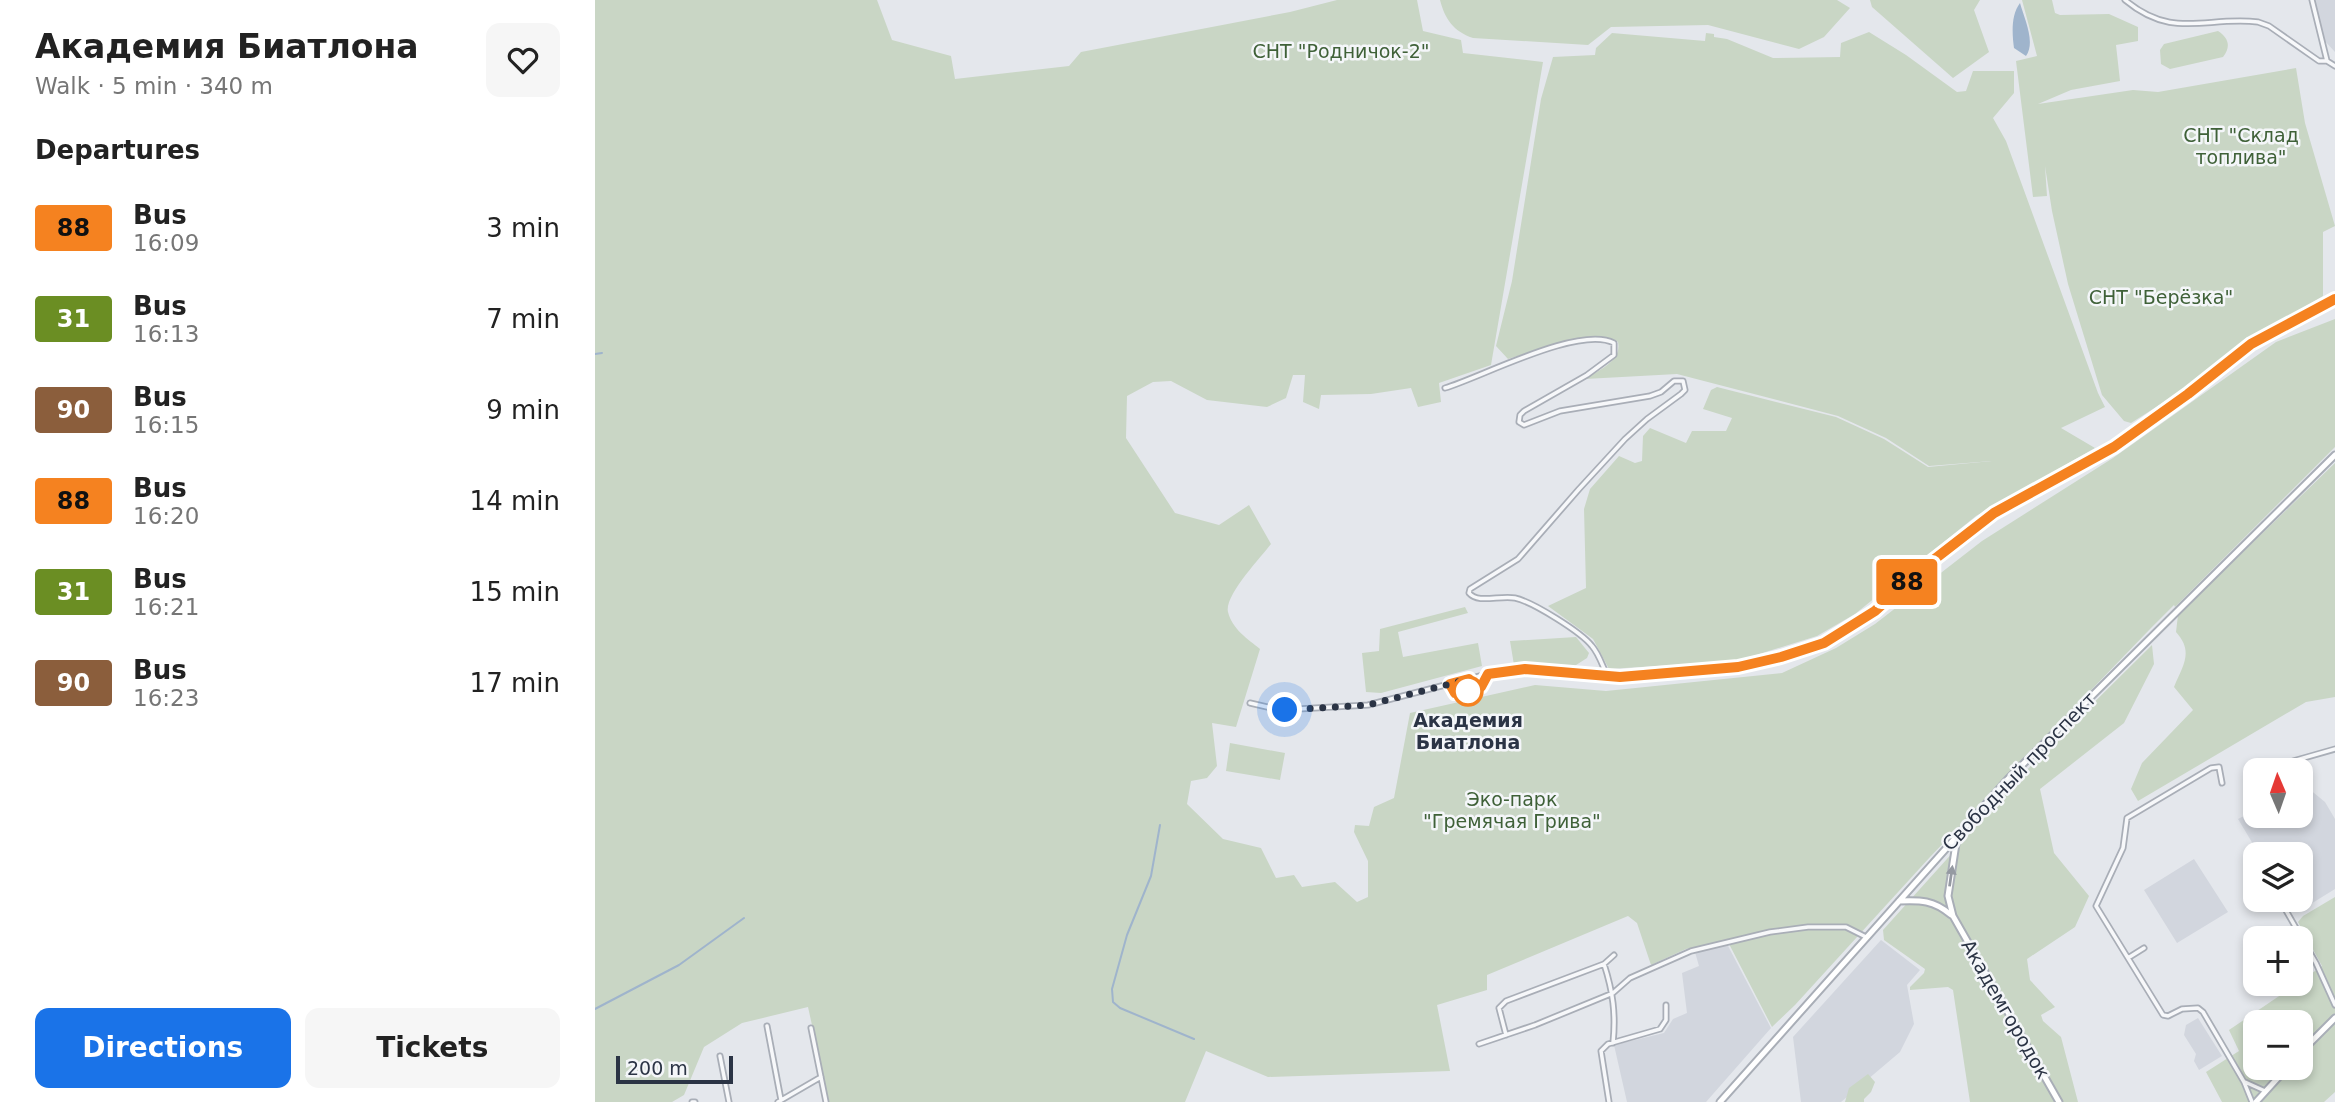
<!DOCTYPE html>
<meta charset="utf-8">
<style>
:root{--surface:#fff;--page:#f6f6f6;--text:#222;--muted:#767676;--accent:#1a73e8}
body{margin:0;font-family:"DejaVu Sans",sans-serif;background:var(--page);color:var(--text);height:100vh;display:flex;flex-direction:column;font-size:26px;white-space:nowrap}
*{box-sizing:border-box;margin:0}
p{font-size:23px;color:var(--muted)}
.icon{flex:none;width:38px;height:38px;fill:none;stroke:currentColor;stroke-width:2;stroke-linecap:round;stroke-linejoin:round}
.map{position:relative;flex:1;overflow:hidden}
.sheet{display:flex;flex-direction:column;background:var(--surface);width:595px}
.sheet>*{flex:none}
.badge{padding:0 14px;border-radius:5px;font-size:24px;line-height:46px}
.needle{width:46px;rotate:358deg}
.controls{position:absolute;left:1648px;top:758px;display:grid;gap:14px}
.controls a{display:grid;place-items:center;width:70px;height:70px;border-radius:14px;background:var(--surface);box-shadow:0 4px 10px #0003;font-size:35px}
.scale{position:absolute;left:21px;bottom:18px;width:117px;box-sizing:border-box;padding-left:7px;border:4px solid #2b3445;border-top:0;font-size:19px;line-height:24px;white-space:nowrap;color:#2b3445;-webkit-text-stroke:5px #f4f6f9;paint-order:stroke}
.you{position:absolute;width:35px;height:35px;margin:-18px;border:5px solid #fff;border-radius:50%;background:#1a73e8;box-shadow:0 0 0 10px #1a73e833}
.map>.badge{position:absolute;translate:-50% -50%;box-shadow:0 0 0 4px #fff}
h2{padding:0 35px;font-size:26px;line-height:63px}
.round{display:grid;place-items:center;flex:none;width:74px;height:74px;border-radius:14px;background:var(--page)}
.overview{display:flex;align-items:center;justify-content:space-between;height:119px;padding:0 35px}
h1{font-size:33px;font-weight:700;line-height:52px}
.action{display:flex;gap:14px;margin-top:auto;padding:14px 35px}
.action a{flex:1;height:80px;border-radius:14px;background:var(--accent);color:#fff;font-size:28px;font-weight:700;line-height:80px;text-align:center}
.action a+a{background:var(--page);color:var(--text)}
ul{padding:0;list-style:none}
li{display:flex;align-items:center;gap:21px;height:91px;padding:0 35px}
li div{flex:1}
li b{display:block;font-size:26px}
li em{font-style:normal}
li .badge{min-width:77px;font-weight:700;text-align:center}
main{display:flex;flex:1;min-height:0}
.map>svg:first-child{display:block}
.built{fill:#d2d6de}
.green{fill:#c9d6c5;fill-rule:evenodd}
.water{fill:#9fb4cc}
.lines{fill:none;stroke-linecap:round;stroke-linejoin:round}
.stream{stroke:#9fb4cc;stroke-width:2}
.minor-casing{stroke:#a9aeb7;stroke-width:7}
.secondary-casing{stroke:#a9aeb7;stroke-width:9}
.minor{stroke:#f7f8fa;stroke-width:3.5}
.secondary{stroke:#fff;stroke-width:5}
.oneway{fill:#959aa2}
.line-casing{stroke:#fff;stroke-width:16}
.line{stroke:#f58220;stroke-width:10}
.walk{stroke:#2b3445;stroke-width:7;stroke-dasharray:0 12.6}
.stop-dot{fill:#fff;stroke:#f58220;stroke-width:3.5}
.labels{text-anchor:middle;stroke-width:5;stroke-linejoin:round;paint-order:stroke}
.park-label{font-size:19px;fill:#3f6138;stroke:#f4f6f9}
.stop-label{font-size:19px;font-weight:bold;fill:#2b3445;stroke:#f4f6f9}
.street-label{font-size:19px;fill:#2b3445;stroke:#f4f6f9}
</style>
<main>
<section class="sheet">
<div class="overview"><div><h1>Академия Биатлона</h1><p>Walk · 5 min · 340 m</p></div><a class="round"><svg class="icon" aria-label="heart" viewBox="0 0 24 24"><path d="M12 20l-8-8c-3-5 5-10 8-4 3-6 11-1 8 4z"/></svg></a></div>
<h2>Departures</h2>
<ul>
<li><span class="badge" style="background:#f58220;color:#111">88</span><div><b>Bus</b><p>16:09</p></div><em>3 min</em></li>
<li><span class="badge" style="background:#6b8e23;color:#fff">31</span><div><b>Bus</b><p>16:13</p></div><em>7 min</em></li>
<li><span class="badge" style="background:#8b5e3c;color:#fff">90</span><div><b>Bus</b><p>16:15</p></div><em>9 min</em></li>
<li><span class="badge" style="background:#f58220;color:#111">88</span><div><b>Bus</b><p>16:20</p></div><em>14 min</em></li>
<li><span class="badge" style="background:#6b8e23;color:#fff">31</span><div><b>Bus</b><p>16:21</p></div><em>15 min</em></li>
<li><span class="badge" style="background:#8b5e3c;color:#fff">90</span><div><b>Bus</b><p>16:23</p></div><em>17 min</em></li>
</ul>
<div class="action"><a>Directions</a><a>Tickets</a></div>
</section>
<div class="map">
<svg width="1740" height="1102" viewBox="0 0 1740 1102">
<rect width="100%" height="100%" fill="#e4e7ec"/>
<path class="built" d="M1719 0H1740V52L1728 39Z
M1708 784 1730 802 1740 819V889L1706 910 1697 909 1691 900H1706V854H1664L1643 819 1661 810V816H1706V785Z
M1599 859 1633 912 1582 943 1549 890Z
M1286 940 1325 970 1312 985 1319 1024 1305 1052 1246 1102H1206L1198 1037Z
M1132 944 1176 1028 1111 1102H1032L1019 1045 1069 1033 1078 1019 1092 1013 1087 973 1104 966 1100 952Z
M1603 1018 1627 1056 1604 1070 1599 1061 1601 1054 1589 1035 1591 1025Z"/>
<path class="green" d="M0 0H282L297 40 356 56 360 79 474 66 486 52 695 12 742 0H822L828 31 866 40 868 53 948 62 896 365 844 383 846 402 823 407 816 388 776 394 726 395 724 409 708 402 710 375H698L691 398 672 407 612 400 576 381 558 382 532 396 531 438 580 513 624 525 654 505 676 544C666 557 629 596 633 612 637 629 653 639 665 649L641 727 617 723 622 766 612 778 596 781 592 804 628 839 666 848 681 878 699 875 707 887 740 882 762 902 773 897V861L759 832 760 825 774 826 779 807 799 798 815 713 940 685 1011 691 1187 673 1241 648 1280 624 1387 541 1518 458 1681 342 1740 319V447L1580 607 1579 605 1556 628 1335 857 1200 1005 1177 1027 1132 940 1091 949 1056 965 1042 923 1033 916 892 975V990L842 1005 855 1071 673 1077 611 1051 590 1102H234L213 1007 147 1023 109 1047 89 1095 77 1102H0Z
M845 0H1242L1255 8 1229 37 1204 49 1113 25 1016 27 993 45 878 38C858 31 850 19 845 0Z
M1275 0H1385L1379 10 1394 52 1358 78 1277 7Z
M1427 0H1457L1460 13 1465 15 1514 14 1543 27V41L1521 45 1525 81 1476 90 1443 104 1538 90 1563 92 1701 68 1710 123 1740 226 1728 232V296L1640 348 1580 395 1536 423 1529 421 1507 395 1473 284 1457 211 1450 166 1452 196 1438 197 1421 61 1442 56Z
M1623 31C1634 38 1636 47 1628 57L1575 69 1566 64 1565 50 1569 44Z
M1274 32 1311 55 1362 92 1371 91 1378 71H1419V93L1398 118 1411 141 1503 393 1510 407 1466 428 1500 448 1381 516 1260 614 1222 636 1142 661 1014 669 998 639 953 606 991 588 989 509 995 489 1024 456 1040 463 1047 461 1048 436 1055 428 1091 443 1097 431H1131L1137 418 1108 409 1116 390 1122 387 1241 417 1289 439 1333 467 1397 461 1334 466 1291 438 1243 416 1082 374 990 379C1004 370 1027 361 1023 342 1001 327 937 352 913 359L901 346 917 281 946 99 958 57 1000 55 1001 48 1017 33 1110 41 1111 33 1119 34V37L1132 39 1178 58 1245 57 1246 43Z
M1740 463V697L1711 702 1543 801 1536 789 1547 763 1598 710 1579 687C1588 665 1599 652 1581 632L1583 615Z
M870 607 873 613 803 632 808 657 883 643 887 666 786 693 771 692 767 653 784 651 785 629Z
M981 637 994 653 992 658 978 667 919 665 915 641Z
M1557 645 1559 664 1529 723 1445 789 1459 853 1494 896 1480 927 1432 959 1435 980 1460 1007 1446 1015 1448 1021 1466 1037 1483 1102H1375L1358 990 1353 987 1315 990V987L1329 973 1330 969 1289 940 1288 930 1442 759Z
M635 743 690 753 685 780 631 771Z
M1740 897V1092L1729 1102H1627L1611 1072 1644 1051 1634 1030 1702 984H1706V981L1727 966 1703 922 1708 916ZM1661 1022H1706V1068H1661Z
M1273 1074 1280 1082 1276 1092 1269 1099V1102H1250L1254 1088Z"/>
<path class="water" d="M1425 3C1429 18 1441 42 1431 56L1419 48C1417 33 1416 15 1425 3Z"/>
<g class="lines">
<path class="stream" d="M0 354 7 353
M565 825 556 876 532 935 517 989 518 1002 525 1008 599 1039
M0 1009 84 965 149 918"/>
<defs>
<path id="minor" d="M1530 0C1578 40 1610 16 1663 22L1674 26 1724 61H1732
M1717 0 1732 61 1740 66
M850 388C887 377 984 325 1019 343V355L992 375 929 411 925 415 924 422 929 425 965 411 1055 396 1066 392 1079 381H1088L1090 390 1086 394 1052 419 1030 439 984 489 923 559 875 589 874 593C883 604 905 595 920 598 938 602 986 632 997 646 1004 654 1007 665 1012 675
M655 703 685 710 773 705 908 670H972L1025 677 1143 667 1186 657 1229 643 1280 611 1323 572 1399 513 1519 447 1593 394 1656 344 1740 299
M1698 761 1740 749
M1627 783 1624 767 1616 768 1532 818 1528 848 1501 906 1568 1015 1573 1016 1587 1009 1603 1008 1608 1012 1649 1082 1657 1102
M1685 900 1721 963 1740 1005
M1533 958 1549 948
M1009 964C1018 992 1021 1014 1018 1043
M172 1026 186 1100
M216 1028 231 1102
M911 1035 904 1008 911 1001 1009 964 1019 955
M884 1044 940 1025 1018 993 1035 978 1096 951 1175 932 1213 927H1251L1271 937
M125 1056 134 1102
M1650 1082 1670 1091
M97 1102H100
M183 1102 226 1077
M1014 1102 1006 1051 1013 1044 1065 1029 1071 1020V1005"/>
<path id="secondary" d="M1362 837 1353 896 1358 916 1464 1102
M1304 901C1325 900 1339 900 1356 915
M1706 1052 1740 1018
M1125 1102 1413 779 1740 455
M1661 1102 1692 1068"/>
</defs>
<use href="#minor" class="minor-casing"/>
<use href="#secondary" class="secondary-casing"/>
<use href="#minor" class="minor"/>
<use href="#secondary" class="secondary"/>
</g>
<defs><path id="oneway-solid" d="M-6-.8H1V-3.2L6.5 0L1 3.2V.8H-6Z" transform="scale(1.75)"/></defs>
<use class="oneway" href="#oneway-solid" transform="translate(1356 876) rotate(-82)"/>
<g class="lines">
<defs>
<path id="line" d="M874 679 855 684 860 693 886 687 893 674 930 669 1025 677 1143 667 1186 657 1229 643 1280 611 1323 572 1399 513 1519 447 1593 394 1656 344 1740 299"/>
</defs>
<use href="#line" class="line-casing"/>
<use href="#line" class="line"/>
<path class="walk" d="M690 710 773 705 874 679 873 691"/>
</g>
<circle class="stop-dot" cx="873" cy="691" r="14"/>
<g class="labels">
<g class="park-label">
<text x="746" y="58">СНТ "Родничок-2"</text>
<text x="1646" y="142">СНТ "Склад<tspan x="1646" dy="22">топлива"</tspan></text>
<text x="1566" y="304">СНТ "Берёзка"</text>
<text x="917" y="806">Эко-парк<tspan x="917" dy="22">"Гремячая Грива"</tspan></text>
</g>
<g class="stop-label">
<text x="873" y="727">Академия<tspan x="873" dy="22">Биатлона</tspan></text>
</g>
<g class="street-label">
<text transform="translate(1424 771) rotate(-46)" y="7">Свободный проспект</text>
<text transform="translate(1411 1009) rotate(60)" y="7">Академгородок</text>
</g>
</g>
</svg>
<div class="controls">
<a><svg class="needle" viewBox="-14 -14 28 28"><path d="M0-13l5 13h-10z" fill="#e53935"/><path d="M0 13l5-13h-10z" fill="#767676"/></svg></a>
<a><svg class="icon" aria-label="layers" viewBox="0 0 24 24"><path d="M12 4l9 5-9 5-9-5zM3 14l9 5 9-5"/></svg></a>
<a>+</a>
<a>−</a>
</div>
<div class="scale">200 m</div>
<div class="you" style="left:690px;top:710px"></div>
<b class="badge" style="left:1312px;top:582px;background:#f58220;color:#111">88</b>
</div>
</main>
